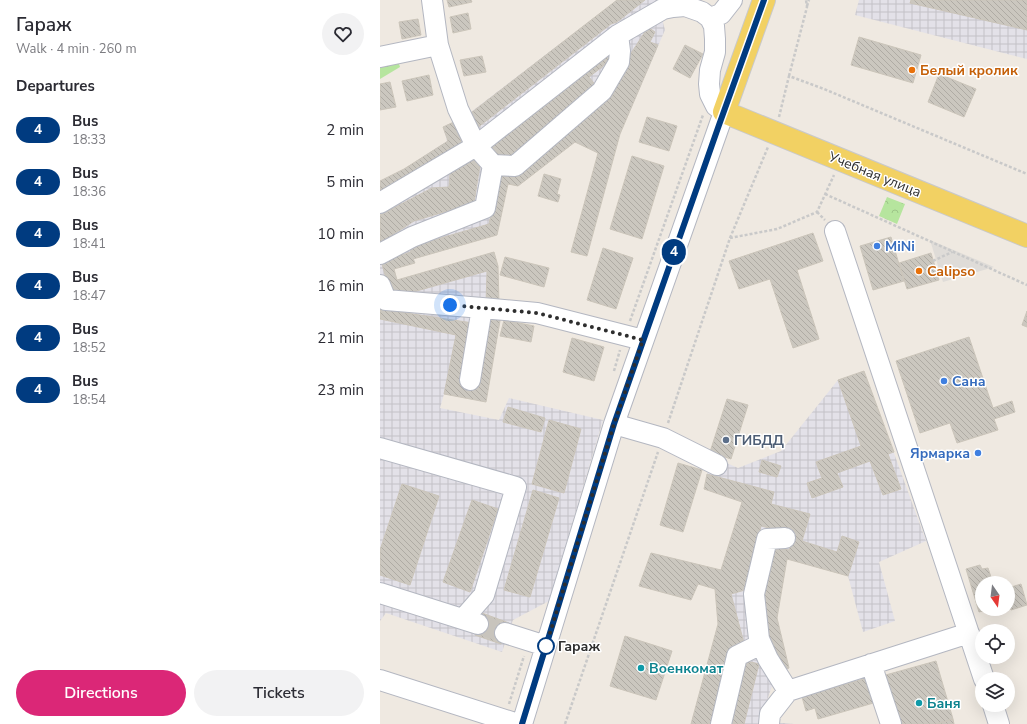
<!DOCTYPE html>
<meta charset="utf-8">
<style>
:root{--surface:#fff;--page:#f2f2f3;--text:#2b2b33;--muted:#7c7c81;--accent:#db2777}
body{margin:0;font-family:"Nunito Sans",sans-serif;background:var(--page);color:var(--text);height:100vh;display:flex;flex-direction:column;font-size:15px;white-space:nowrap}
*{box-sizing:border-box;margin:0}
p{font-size:13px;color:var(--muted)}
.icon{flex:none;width:22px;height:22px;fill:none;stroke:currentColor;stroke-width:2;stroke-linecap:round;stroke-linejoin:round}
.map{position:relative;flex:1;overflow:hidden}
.details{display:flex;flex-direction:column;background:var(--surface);width:380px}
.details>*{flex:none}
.badge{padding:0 8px;border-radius:13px;font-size:14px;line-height:26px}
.needle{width:26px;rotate:166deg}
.fabs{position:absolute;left:595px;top:576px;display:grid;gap:8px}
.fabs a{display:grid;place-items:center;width:40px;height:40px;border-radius:50%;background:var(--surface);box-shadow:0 4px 16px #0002;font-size:20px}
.you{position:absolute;width:20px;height:20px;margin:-10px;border:3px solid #fff;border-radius:50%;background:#1a73e8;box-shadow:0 0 0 6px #1a73e833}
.map>.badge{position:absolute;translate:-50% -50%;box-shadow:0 0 0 2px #fff}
h2{padding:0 16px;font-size:15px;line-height:36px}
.round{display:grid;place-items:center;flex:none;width:42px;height:42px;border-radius:21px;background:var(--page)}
.headline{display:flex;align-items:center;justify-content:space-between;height:68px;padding:0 16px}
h1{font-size:19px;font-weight:600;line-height:30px}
.action{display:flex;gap:8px;margin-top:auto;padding:8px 16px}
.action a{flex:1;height:46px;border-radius:24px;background:var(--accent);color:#fff;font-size:16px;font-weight:600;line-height:46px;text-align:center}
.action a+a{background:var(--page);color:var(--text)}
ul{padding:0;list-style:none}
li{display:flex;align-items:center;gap:12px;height:52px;padding:0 16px}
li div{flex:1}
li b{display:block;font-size:15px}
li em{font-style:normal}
li .badge{min-width:44px;font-weight:700;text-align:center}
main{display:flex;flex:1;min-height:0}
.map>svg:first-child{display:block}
.industrial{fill:url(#industrial-grid)}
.forest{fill:url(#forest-firs)}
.park{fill:url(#park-crowns)}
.plaza{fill:#dfdcd8}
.building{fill:url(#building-back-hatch);stroke:#cbc5ba}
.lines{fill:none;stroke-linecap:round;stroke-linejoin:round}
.minor-tunnel{stroke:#c8c4bd;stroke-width:20;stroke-dasharray:20 10;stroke-linecap:butt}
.minor-casing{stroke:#b4b7c1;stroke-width:22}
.major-casing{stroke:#c9c9c9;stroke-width:24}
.path{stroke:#c9c9c9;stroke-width:2.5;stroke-dasharray:3 2;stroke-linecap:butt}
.minor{stroke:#fff;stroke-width:20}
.major{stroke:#f2d163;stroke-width:22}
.line-casing{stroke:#fff;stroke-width:9}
.line{stroke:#003b80;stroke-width:6}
.walk{stroke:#2e2e2e;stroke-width:4;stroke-dasharray:0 7.2}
.food-dot{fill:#e8710a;stroke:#fff;stroke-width:1.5}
.shop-dot{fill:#3f7fe0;stroke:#fff;stroke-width:1.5}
.service-dot{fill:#5c6f8a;stroke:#fff;stroke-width:1.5}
.stop-dot{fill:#fff;stroke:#003b80;stroke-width:2}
.culture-dot{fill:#0f9aa8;stroke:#fff;stroke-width:1.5}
.labels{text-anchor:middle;stroke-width:3;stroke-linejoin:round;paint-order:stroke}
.food-label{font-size:14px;font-weight:bold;fill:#c56008;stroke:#fff;text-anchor:start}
.street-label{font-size:14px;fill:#2e2e2e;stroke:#fff}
.shop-label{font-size:14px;font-weight:bold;fill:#366cbe;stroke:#fff;text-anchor:start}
.service-label{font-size:14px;font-weight:bold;fill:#4e5e75;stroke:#fff;text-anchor:start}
.stop-label{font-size:14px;font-weight:bold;fill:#2e2e2e;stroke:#fff;text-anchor:start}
.culture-label{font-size:14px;font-weight:bold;fill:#0d838f;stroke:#fff;text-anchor:start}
</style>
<main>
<section class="details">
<div class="headline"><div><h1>Гараж</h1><p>Walk · 4 min · 260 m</p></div><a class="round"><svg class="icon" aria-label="heart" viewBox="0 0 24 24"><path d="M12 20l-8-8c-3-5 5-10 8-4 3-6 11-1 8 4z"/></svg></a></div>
<h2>Departures</h2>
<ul>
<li><span class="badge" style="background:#003b80;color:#fff">4</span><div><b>Bus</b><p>18:33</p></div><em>2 min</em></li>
<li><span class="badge" style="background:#003b80;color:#fff">4</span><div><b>Bus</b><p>18:36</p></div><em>5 min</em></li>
<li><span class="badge" style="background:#003b80;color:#fff">4</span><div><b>Bus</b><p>18:41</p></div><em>10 min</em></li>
<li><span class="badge" style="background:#003b80;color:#fff">4</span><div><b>Bus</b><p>18:47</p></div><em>16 min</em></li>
<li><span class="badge" style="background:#003b80;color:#fff">4</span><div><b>Bus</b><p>18:52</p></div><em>21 min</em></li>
<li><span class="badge" style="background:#003b80;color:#fff">4</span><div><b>Bus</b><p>18:54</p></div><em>23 min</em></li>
</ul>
<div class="action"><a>Directions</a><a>Tickets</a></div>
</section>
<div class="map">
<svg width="647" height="724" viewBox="0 0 647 724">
<defs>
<pattern id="industrial-grid" width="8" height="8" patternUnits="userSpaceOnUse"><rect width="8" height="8" fill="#e3e1e8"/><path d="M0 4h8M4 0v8" fill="none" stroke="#c3c1c7"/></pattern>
<pattern id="forest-firs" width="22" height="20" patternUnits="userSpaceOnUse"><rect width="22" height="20" fill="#b6e59e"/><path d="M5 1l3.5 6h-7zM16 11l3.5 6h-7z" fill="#9dc588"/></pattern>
<pattern id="park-crowns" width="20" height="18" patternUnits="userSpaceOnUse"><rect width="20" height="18" fill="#b6e59e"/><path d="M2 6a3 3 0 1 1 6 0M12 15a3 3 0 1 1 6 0" fill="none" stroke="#9dc588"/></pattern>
<pattern id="building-back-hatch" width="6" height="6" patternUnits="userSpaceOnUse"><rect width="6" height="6" fill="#cbc7bf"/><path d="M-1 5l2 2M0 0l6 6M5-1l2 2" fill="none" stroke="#afaba4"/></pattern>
</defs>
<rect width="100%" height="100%" fill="#efe9e1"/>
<path class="industrial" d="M237 0H277L285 30 240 134 218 153 195 142 138 186 128 184 117 235 34 259 35 263 14 269 17 280 114 252 118 266 119 304 121 315 106 402 64 394 60 408 119 420 129 398 223 420 169 601 133 620 122 652 6 613 0 621V181L24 169 67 141 63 127 87 115Z
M479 0H647V59L475 15Z
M484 371 546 541 499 562 515 621 483 632 468 576 407 559 397 618 409 668 392 686 380 721 414 724H311L338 624 335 589 318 584 311 600 259 586 271 553 341 570 362 502 324 489 331 456 358 468 401 451 458 380Z"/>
<path class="forest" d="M17 58 20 67 0 79V61Z"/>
<path class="park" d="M507 197 525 204 517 224 499 216Z"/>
<path class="plaza" d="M550 240 614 267 563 282Z"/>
<path class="building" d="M67 0H91L92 2 69 7Z
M237 0H265L237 22 231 24 97 128 87 116Z
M531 0H647V30L530 3Z
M88 13 91 29 73 33 70 17Z
M38 19 41 35 22 39 19 22Z
M268 27 275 32 270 42 278 45 240 134 207 256 191 252 218 153 195 142 138 186 128 184 117 235 33 259 35 263 14 269 17 280 114 252 118 266 119 304H106L107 271 12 298 1 261 31 252 30 247 109 224 121 168 219 103Z
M479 37 541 55 533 83 471 65Z
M305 45 323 54 310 78 293 69Z
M228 49 235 57 209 77 217 87 123 162 109 143Z
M102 56 106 72 84 76 80 60Z
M559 74 596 89 584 117 548 102Z
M49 75 53 95 27 101 22 81Z
M10 82 16 107 0 110V84Z
M267 117 297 126 289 151 259 142Z
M76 121 82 145 0 194V181L24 169 68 141 63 127Z
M252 156 284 166 262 239 230 229Z
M86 157 101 158 94 203 34 221 0 243V215L52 188 69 187 70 173 77 165Z
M164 174 181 179 177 194 180 195 178 202 158 196Z
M433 233 443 261 417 270 439 339 413 348 390 279 359 289 349 261Z
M511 237 524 281 493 290 480 246Z
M223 248 253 258 236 309 207 300Z
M551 253 559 280 527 289 519 263Z
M125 257 169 268 164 287 120 275Z
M0 309 93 323 83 386 95 388 107 313 121 315 106 402 64 394 76 335 0 319Z
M647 311V327L642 325Z
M124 320 154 326 151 342 120 336Z
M589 337 613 408 632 401 635 412 614 419 618 430 577 443 570 423 540 433 516 361Z
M192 338 224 347 214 381 183 372Z
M484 371 514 452 508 454 521 489 503 495 490 461 457 473 463 487 432 498 427 483 442 478 436 462 481 446 458 380Z
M347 399 368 405 351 459 330 452Z
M128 407 165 418 161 432 123 422Z
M169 420 201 429 184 493 152 484Z
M382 460 401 466 397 477 379 472Z
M298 463 322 470 303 532 280 525Z
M327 474 394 492 391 504 430 514 422 541 457 552 462 536 479 542 468 576 407 559 397 618 409 668 396 673 377 615 394 547 409 550 414 534 381 526 365 590 351 594 365 647 349 652 331 724H311L338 624 335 589 318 584 311 600 259 586 271 553 341 570 362 502 324 489Z
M22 484 59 496 30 585 0 575V550Z
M153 490 179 498 150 597 124 590Z
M92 500 118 509 90 592 63 582Z
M600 565 602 569 608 568 612 580 606 582 607 583H602V609H610L599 612 586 569Z
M641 584 647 605 631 610 629 603 628 604V588Z
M102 613 129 623 121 644 95 635Z
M245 636 292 651 276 700 230 686Z
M363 660 379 664 364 724H347Z
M556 661 573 719 556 724H516L502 676Z
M490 677 497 702 438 719 435 708 426 711 422 697Z
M573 719 574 724H556Z"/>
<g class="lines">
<path class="minor-tunnel" d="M98 624 125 633"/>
<defs>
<path id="minor" d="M52 0 58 45 78 109 96 146 113 165 135 166 222 91 239 62 240 51 238 35
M330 18 341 14 352 0
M0 57 58 45
M0 203 96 146 238 35 283 9 293 7 305 6 322 12 330 18 334 26 335 39V52L330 70 329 84 330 94 336 106 344 112 234 424 166 646 142 724
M455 231 604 679
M0 254 32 237 105 208 113 165
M0 285 6 300 102 308 90 380
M102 308 157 313 263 340
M234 424 283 438 337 465
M0 448 136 487 104 595 83 619
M405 538 387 539 374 594 379 639 388 659 408 691
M0 593 98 624
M125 633 166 646
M491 664 511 724
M0 680 138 724
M613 705 619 724
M341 724 357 656 381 644
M389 724 390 714 408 691 589 633"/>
<path id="major" d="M384 0 344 112 647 236"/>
</defs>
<use href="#minor" class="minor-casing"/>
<use href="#major" class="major-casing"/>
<path class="path" d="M427 6 429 0
M409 76 427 7 426 0
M399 117 409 76 444 89 647 174
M445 194 647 285
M437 212 445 220
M350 238 388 147
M553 261 572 252
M250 321 323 115
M234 371 240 350
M288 423 350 238 397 229 437 212 454 175
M129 704 144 656
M185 724 278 452"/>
<use href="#minor" class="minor"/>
<use href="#major" class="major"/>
</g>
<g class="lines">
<defs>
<path id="line" d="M142 724 166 646 234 424 339 125 384 0"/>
</defs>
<use href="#line" class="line-casing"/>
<use href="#line" class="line"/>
<path class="walk" d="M70 305 157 313 263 340 234 424 166 646"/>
</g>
<g class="food-dot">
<circle cx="532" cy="70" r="4"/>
<circle cx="539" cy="271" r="4"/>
</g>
<g class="shop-dot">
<circle cx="497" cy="246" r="4"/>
<circle cx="564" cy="381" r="4"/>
<circle cx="598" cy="453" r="4"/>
</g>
<circle class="service-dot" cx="346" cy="440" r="4"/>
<circle class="stop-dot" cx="166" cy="646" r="8"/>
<g class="culture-dot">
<circle cx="261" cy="668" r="4"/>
<circle cx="539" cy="703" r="4"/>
</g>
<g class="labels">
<g class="food-label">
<text x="540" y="75">Белый кролик</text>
<text x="547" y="276">Calipso</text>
</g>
<g class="street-label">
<text transform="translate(495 174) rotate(22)" y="5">Учебная улица</text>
</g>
<g class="shop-label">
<text x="505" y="251">MiNi</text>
<text x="572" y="386">Сана</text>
<text x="590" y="458" text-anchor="end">Ярмарка</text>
</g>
<g class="service-label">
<text x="354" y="445">ГИБДД</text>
</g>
<g class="stop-label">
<text x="178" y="651">Гараж</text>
</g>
<g class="culture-label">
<text x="269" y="673">Военкомат</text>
<text x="547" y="708">Баня</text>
</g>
</g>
</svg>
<div class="fabs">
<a><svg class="needle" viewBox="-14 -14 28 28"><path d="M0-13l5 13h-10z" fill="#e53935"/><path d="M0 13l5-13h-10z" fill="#7c7c81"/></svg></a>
<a><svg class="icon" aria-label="locate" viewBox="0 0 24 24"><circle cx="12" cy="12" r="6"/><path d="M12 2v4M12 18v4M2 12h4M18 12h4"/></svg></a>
<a><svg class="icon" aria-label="layers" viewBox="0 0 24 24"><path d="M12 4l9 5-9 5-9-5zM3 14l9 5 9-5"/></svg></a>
</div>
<div class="you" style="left:70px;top:305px"></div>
<b class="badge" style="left:294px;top:252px;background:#003b80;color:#fff">4</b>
</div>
</main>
